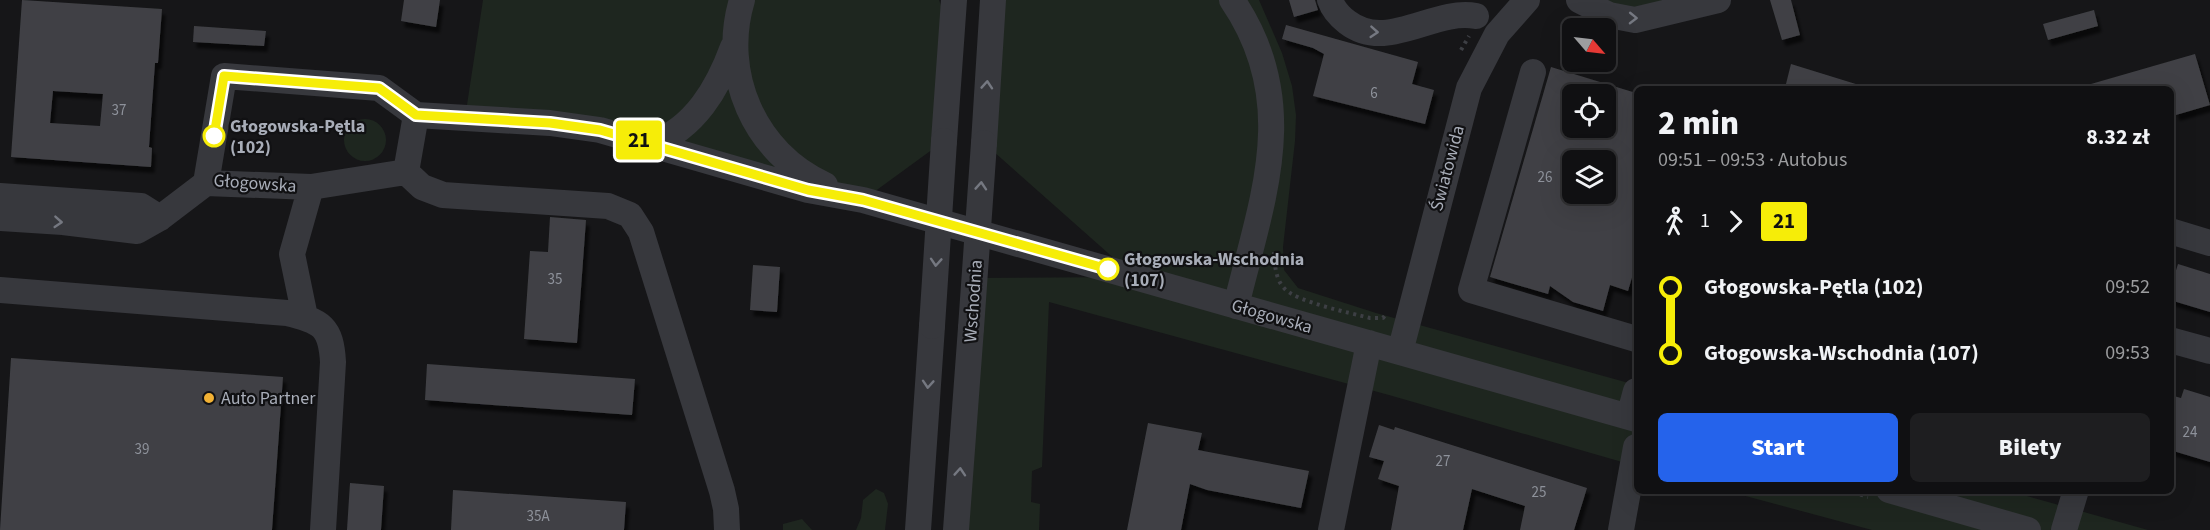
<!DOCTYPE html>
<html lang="pl">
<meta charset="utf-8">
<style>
:root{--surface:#101012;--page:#1e1e20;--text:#f1f3f6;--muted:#9c9d9f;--line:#303032;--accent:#2563eb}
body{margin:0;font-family:"Source Sans 3",sans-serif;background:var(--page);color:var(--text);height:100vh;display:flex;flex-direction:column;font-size:22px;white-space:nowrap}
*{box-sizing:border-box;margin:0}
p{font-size:20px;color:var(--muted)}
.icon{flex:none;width:33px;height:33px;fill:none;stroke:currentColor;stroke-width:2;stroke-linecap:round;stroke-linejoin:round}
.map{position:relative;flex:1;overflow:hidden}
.details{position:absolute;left:1634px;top:86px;width:540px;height:408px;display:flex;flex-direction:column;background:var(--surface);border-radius:9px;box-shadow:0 6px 24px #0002,0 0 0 2px var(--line)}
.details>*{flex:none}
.badge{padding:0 12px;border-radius:4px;font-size:21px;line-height:39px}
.needle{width:39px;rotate:118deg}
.fabs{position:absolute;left:1562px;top:18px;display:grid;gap:12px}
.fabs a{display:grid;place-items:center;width:54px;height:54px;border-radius:9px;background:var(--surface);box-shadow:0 6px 24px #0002,0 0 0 2px var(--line);font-size:30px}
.map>.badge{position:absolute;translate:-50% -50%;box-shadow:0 0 0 3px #fff}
.legs{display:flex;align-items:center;gap:9px;height:66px;padding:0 24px;font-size:20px}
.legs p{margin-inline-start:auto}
.summary{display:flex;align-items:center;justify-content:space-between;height:102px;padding:0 24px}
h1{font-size:33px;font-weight:800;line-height:45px}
.button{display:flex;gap:12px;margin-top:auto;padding:12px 24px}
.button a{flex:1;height:69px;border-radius:9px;background:var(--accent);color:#fff;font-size:24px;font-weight:800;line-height:69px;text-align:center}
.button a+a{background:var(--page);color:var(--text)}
ul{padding:0 24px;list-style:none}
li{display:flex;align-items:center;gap:21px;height:66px;font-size:22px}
li i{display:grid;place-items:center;width:9px;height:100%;margin:0 8px;background:currentColor}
li i::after{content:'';width:15px;height:15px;margin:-8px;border:4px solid;border-radius:50%;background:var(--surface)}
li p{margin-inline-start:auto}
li:first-child i{background:linear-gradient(#0000 50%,currentColor 0)}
li:last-child i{background:linear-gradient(currentColor 50%,#0000 0)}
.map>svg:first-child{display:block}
.green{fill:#1e261f}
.building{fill:#404145;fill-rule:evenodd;filter:url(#shadow)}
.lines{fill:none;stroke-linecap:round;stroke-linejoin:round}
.path{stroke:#3d3f44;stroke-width:4;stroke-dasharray:3 4.5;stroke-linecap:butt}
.minor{stroke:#37383d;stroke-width:26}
.minor-bridge{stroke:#37383d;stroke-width:26}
.oneway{stroke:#757881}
.line-1-casing{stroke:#fff;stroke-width:14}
.line-1{stroke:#f6ed08;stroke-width:9}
.stop-1-dot{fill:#fff;stroke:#f6ed08;stroke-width:3}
.poi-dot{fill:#f2b134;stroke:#111113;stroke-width:2}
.labels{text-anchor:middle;stroke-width:4.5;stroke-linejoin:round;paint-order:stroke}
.number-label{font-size:15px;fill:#8e929b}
.stop-label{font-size:18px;font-weight:bold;fill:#a8adb8;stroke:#111113;text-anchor:start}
.street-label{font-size:18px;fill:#a8adb8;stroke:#111113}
.poi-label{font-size:18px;fill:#a8adb8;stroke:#111113;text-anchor:start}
</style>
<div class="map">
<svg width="2210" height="530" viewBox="0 0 2210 530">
<defs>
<filter id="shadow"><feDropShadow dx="3.5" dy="6" stdDeviation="1.5" flood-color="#0009"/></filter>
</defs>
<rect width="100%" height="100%" fill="#161618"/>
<path class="green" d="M483 0H939L949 27 944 141 863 200 692 156 465 118Z
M993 0H1259L1282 53 1292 86 1296 115 1295 141 1283 247 1284 270 1298 288 1376 313 1636 385V466L1389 395 1049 302 1042 467 1032 471 1031 502 1040 504 1039 530H956L974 278 1135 277 984 143Z
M1601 0H1678L1636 12Z
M344 140a21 21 0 1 1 42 0a21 21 0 1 1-42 0Z
M876 489 884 493 888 504 885 530H856L861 518 863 500Z
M1727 491H2009L2148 530H1872Z
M802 519 812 530H783V524Z"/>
<path class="building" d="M22 0 162 9 158 63H155L149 147 152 148 151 167 11 157ZM53 91 103 94 100 126 50 123Z
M404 0H440L436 27 401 21Z
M1289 0H1315L1318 10 1294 17Z
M1770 0H1791L1800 35 1782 40Z
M2094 10 2098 26 2048 40 2043 24Z
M1286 25 1418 62 1412 84 1434 90 1425 124 1313 96 1324 54 1313 48 1282 39Z
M194 26 266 31 264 46 193 42Z
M2195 54 2210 105 2176 115 2170 97V88H2092L2091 84Z
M1791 64 1859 85V88H1785Z
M1551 67 1636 93V275L1633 274 1628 291 1610 285 1603 311 1573 302 1550 286 1548 294 1490 277ZM1572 94H1605V128H1572ZM1572 160H1605V194H1572Z
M550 217 586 220 577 343 524 339 530 251 548 252Z
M2178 264 2210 274V312L2170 300V290Z
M753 265 780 267 777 312 750 310Z
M11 358 283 377 272 530H0Z
M427 364 635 379 632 415 425 400Z
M2184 389 2210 397V462L2170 450V395L2181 398Z
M1148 423 1202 433 1198 450 1309 471 1301 508 1207 490 1190 484 1181 530H1127Z
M1379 425 1394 430 1395 427 1587 488 1574 530H1520L1525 506 1472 489 1463 530H1391L1399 486 1378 479 1384 461 1369 457Z
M350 483 384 486 381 530H347Z
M453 490 626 502 624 530H451Z"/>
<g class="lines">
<path class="path" d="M1461 50 1469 36
M1274 252C1275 265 1275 278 1284 288 1296 302 1351 313 1370 318H1383L1386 314
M1846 490 1868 497"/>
<path class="minor" d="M742 0C720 73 754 153 825 185
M1232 0C1302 102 1262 199 1236 306
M1330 0C1333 9 1339 16 1347 22 1387 53 1433 8 1476 16
M1579 0 1609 15 1635 20 1718 0
M1533 72 1471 290 1636 339
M416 115 406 172 311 187 206 183 224 76 379 88 416 115 550 123 600 130 808 190 863 200 1636 419
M944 141 954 0
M984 143 993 0
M652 144C695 128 718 88 733 47
M406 172 422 187 443 195 608 206 630 215 641 232 722 491 726 509 727 530
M0 196 141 206 160 218
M0 218 63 222 137 231 160 218 206 183
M2170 231 2210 243
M0 290 287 313C322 321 331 327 333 362L323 530
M305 317 292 254 311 187
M2170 340 2210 351
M1400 352 1469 88 1497 34 1527 0
M1629 417 1636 391
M1889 490 2028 530
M918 530 932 326
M956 530 971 328
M1331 530 1369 343
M1621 530 1636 447
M2064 530 2076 490"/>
<path class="minor-bridge" d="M932 326 944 141
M971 328 984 143"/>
</g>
<defs><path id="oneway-chevron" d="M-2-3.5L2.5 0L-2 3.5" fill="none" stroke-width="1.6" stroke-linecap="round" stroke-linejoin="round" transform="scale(1.5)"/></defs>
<g class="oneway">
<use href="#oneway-chevron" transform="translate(1633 18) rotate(1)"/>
<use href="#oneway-chevron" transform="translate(1374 32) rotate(4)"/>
<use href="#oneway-chevron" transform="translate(987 85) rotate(-86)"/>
<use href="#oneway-chevron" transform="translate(981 186) rotate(-86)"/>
<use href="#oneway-chevron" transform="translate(58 222) rotate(4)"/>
<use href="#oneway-chevron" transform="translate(936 262) rotate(94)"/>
<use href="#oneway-chevron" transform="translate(928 384) rotate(94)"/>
<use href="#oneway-chevron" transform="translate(960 472) rotate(-86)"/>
</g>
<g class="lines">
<defs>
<path id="line-1" d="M214 136 224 76 379 88 416 115 550 123 600 130 808 190 863 200 1108 269"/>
</defs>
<use href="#line-1" class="line-1-casing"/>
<use href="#line-1" class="line-1"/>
</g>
<g class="stop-1-dot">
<circle cx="214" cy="136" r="10"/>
<circle cx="1108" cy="269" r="10"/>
</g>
<circle class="poi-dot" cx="209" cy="398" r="6"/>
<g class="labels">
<g class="number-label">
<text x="1374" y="98">6</text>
<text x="119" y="115">37</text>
<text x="1545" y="182">26</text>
<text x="555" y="284">35</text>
<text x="2190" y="437">24</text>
<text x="142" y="454">39</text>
<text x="1443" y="466">27</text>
<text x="1539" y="497">25</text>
<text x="538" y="521">35A</text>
</g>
<g class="stop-label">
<text x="230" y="132">Głogowska-Pętla<tspan x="230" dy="21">(102)</tspan></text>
<text x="1124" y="265">Głogowska-Wschodnia<tspan x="1124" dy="21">(107)</tspan></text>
</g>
<g class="street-label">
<text transform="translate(1447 168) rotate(-75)" y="6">Światowida</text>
<text transform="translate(255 183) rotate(4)" y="6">Głogowska</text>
<text transform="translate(973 301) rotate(-86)" y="6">Wschodnia</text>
<text transform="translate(1272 316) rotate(16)" y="6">Głogowska</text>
</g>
<g class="poi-label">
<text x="221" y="404">Auto Partner</text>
</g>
</g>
</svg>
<div class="fabs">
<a><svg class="needle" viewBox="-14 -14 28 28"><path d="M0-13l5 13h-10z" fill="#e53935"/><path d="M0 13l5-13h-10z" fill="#9c9d9f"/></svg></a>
<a><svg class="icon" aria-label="locate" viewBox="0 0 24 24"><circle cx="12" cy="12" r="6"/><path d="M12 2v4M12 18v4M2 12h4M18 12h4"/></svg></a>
<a><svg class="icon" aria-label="layers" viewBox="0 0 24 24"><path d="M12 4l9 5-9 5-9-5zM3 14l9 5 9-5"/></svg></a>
</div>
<b class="badge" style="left:639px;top:140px;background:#f6ed08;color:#111">21</b>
<section class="details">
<div class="summary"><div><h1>2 min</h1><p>09:51 – 09:53 · Autobus</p></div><b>8.32 zł</b></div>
<div class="legs"><svg class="icon" aria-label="walk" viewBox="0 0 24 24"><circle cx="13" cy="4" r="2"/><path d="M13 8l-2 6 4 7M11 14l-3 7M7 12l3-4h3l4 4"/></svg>1<svg class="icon" aria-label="forward" viewBox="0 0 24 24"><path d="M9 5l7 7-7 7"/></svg><b class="badge" style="background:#f6ed08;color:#111">21</b></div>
<ul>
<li><i style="color:#f6ed08"></i><b>Głogowska-Pętla (102)</b><p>09:52</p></li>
<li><i style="color:#f6ed08"></i><b>Głogowska-Wschodnia (107)</b><p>09:53</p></li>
</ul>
<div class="button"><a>Start</a><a>Bilety</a></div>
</section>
</div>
